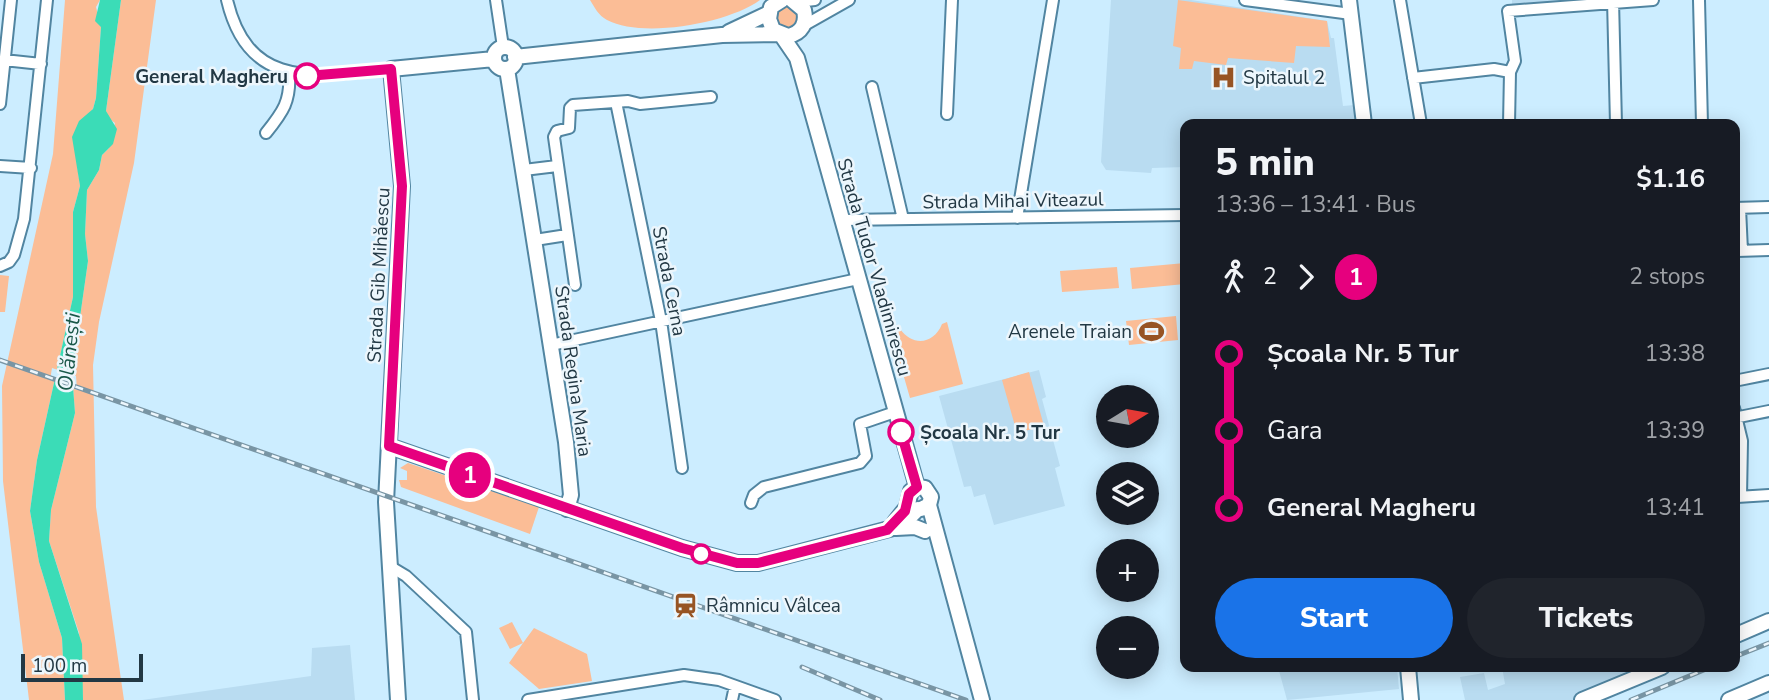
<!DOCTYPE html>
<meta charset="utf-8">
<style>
:root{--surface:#171b24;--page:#20242c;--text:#f1f3f6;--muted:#9ea1a6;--accent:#1a73e8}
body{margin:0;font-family:"Nunito Sans",sans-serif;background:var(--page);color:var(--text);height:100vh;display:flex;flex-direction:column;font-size:26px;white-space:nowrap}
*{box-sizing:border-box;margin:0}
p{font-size:23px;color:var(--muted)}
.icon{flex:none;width:38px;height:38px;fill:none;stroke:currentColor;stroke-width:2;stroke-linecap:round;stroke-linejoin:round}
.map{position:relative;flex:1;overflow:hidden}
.drawer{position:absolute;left:1180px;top:119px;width:560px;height:553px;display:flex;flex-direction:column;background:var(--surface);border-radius:14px;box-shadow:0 4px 18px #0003}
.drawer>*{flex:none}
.badge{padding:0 14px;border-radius:23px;font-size:24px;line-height:46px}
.needle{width:46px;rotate:79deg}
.controls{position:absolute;left:1096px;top:385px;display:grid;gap:14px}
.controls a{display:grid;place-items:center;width:63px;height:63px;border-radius:50%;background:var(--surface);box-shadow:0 4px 18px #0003;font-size:35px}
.scale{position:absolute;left:21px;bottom:18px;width:122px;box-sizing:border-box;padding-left:7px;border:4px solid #223844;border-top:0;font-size:19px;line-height:24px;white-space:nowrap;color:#223844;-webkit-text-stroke:5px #ecf6fc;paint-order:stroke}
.map>.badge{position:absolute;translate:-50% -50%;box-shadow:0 0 0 4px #fff}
.legs{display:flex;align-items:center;gap:10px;height:77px;padding:0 35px;font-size:23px}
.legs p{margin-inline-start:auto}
.summary{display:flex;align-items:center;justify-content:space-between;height:119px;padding:0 35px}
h1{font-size:38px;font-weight:800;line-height:52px}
.action{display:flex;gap:14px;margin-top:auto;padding:14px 35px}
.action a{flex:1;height:80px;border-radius:42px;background:var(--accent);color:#fff;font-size:28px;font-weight:800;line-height:80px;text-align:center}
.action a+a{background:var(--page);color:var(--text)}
ul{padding:0 35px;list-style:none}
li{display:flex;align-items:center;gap:24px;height:77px;font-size:26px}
li i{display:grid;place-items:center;width:10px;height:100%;margin:0 9px;background:currentColor}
li i::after{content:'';width:18px;height:18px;margin:-9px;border:5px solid;border-radius:50%;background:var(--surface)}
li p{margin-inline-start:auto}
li:first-child i{background:linear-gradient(#0000 50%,currentColor 0)}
li:last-child i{background:linear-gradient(currentColor 50%,#0000 0)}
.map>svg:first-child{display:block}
.built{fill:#b9dcf1}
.green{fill:#fbbd96}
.water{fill:#3bdcb7}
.pier{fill:#ccedff}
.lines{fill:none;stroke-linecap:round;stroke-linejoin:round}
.minor-casing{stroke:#5185a1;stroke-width:14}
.major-casing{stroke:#5185a1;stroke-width:18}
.minor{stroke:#fff;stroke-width:10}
.major{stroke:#fff;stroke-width:14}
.rail-casing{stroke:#7995a4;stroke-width:5}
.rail{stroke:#ecf6fc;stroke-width:2.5;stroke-dasharray:8;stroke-linecap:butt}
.line-1-casing{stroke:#fff;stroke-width:16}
.line-1{stroke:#e6007e;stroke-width:10}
.stop-1-dot{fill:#fff;stroke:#e6007e;stroke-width:3.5}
.labels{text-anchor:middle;stroke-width:5;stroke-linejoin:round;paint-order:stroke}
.stop-label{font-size:19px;font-weight:bold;fill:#223844;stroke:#ecf6fc;text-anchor:end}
.poi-label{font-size:19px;fill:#223844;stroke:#ecf6fc;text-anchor:start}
.street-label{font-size:19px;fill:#223844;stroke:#ecf6fc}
.water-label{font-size:21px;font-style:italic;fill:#1a5849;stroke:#ecf6fc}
</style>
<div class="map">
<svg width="1769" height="700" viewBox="0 0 1769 700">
<rect width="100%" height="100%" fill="#ccedff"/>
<path class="built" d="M1111 0H1191L1327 21 1331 38H1334L1343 106 1354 105 1355 124H1185V167L1152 168 1151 173 1106 170 1101 162Z
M1512 0H1591L1512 7Z
M1039 370 1046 397 1042 399 1060 466 1055 468 1065 506 994 525 985 494 974 497 971 486 964 487 939 396Z
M350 645 355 700H142L311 676 312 648Z
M1278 667H1397L1399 689 1287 700Z
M1502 667H1645L1572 700H1465L1460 677 1484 673 1488 690 1505 684Z"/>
<path class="green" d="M65 0H100L96 7 101 27 96 98 93 109 78 127 74 142 80 186 73 212V297L37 460 30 511 39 562 62 638 65 700H29L3 481 2 386 53 154Z
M121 0H156L134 163 99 322 93 365 96 507 124 700H83L79 633 49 541 51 510 75 413 72 373 88 261 85 234 87 190 99 170 102 155 109 148 115 123 107 117 106 111C111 74 116 37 121 0Z
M590 0H760C729 23 643 39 607 20 598 15 595 8 590 0Z
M1178 0 1327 21 1330 47 1296 46 1294 63 1228 58 1226 65 1194 61 1192 69H1179L1181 48 1173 46Z
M776 18a11 11 0 1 1 22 0a11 11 0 1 1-22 0Z
M1185 263V284L1132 289 1130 268Z
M1117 267 1119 288 1062 292 1060 271Z
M0 275 9 276 5 312H0Z
M1176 316 1178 340 1129 345 1126 321Z
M947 322 963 384 910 398 891 332 900 329C913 347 934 344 942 324Z
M1029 372 1044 426 1017 433 1002 380Z
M408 463 539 507 530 534 401 487 399 480H407V471L400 468Z
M512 622 523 643 534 628 587 654 592 681 539 689 509 663 523 643 510 649 499 628Z"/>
<path class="water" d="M100 0H121C116 37 111 74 106 111L117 129 113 144 102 155 99 170 87 190 85 234 88 261 72 373 75 413 51 510 49 541 82 644 83 700H65L62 638 39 562 30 511 37 460 73 297V212L80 186 72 137 79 121 93 109 96 98 101 27 95 21Z"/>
<path class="pier" d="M52 368 76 376 77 390 50 380Z"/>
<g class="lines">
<defs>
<path id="minor" d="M227 0C249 93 319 75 391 69
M496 0 503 47
M1245 0 1351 14
M1400 0 1421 124
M1613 0 1616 124
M1699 0 1702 124
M797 2 815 0
M803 26 849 0
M4 60 41 64
M1413 78 1494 69 1510 72
M872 87 903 219
M616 102 661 321 682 468
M0 104 11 0
M947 114 952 0
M1509 124 1510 72 1515 61 1508 11 1653 0
M266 133C283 112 291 101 289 73
M0 166 31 168
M524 170 557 166
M1734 208 1769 207
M1740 208 1742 251
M1017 218 1053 0
M842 220 1185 215
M535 240 567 235
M1737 251 1769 250
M0 266 9 262 14 255 24 219 47 0
M575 285 554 137 557 131 569 128 570 108 573 105 628 101 640 104 711 97
M551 345 858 279
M1734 381 1769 374
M1734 408 1742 441 1741 496
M1734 418 1769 411
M1737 497 1769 495
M751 503 754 495 764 487 860 463 866 456 860 424 895 412
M391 567 406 576 466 632 473 700
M528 700 684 675 719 680 775 700
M732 700 735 686"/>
<path id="major" d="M782 0 771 7 769 19 773 30 788 36C802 33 807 23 804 10L792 0
M1349 0 1364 124
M729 32 769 13
M782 36 797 58 917 487
M494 58a11 11 0 1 1 22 0a11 11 0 1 1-22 0Z
M515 57 722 35 778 34
M507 69 566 442 571 495 567 509
M389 446 682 548 737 563H758L893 528 904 523 918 509
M917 487 925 488 931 497 929 505 921 509
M929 505 982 700
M895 522 907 507 911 491 917 487
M896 528 915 527 925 531
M1734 636 1769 621
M1408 667 1411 700
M398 700 386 502 402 186 391 69 494 59
M1582 700 1662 667
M1729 700 1769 683"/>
</defs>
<use href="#minor" class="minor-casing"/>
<use href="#major" class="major-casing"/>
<use href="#minor" class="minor"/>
<use href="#major" class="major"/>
<defs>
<path id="rail" d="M0 360 966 700
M1734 657 1769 643
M802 667 880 700
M1631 700 1711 667"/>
</defs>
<use href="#rail" class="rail-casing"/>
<use href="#rail" class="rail"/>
</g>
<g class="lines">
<defs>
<path id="line-1" d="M307 76 391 69 402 186 389 446 682 548 737 563H758L887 530 905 511 909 494 917 487 901 432"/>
</defs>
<use href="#line-1" class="line-1-casing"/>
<use href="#line-1" class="line-1"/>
</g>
<defs>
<symbol id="hospital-bare" viewBox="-9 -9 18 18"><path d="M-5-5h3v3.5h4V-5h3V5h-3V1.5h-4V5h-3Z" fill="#975424" stroke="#ecf6fc" stroke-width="2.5" paint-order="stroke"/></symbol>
<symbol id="stadium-bare" viewBox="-9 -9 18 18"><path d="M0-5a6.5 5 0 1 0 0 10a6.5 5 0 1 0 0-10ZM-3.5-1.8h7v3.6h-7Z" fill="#975424" stroke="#ecf6fc" stroke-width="2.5" paint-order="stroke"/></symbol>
<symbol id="station-bare" viewBox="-9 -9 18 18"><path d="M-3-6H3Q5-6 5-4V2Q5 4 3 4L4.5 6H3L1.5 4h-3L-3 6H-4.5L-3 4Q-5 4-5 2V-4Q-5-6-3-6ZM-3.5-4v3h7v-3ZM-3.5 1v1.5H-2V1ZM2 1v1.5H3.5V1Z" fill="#975424" stroke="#ecf6fc" stroke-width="2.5" paint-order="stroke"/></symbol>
</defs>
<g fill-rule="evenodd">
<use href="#hospital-bare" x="1206" y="60" width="35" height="35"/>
<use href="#stadium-bare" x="1134" y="314" width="35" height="35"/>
<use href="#station-bare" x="668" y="588" width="35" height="35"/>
</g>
<g class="stop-1-dot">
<circle cx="307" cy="76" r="12"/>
<circle cx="901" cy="432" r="12"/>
<circle cx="701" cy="554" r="9"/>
</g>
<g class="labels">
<g class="stop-label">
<text x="288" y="83">General Magheru</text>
<text x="920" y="439" text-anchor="start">Școala Nr. 5 Tur</text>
</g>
<g class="poi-label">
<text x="1243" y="84">Spitalul 2</text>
<text x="1132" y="338" text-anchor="end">Arenele Traian</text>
<text x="706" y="612">Râmnicu Vâlcea</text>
</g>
<g class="street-label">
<text transform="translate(1013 200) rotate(-1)" y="7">Strada Mihai Viteazul</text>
<text transform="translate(875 267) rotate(74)" y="7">Strada Tudor Vladimirescu</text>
<text transform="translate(378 275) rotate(-87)" y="7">Strada Gib Mihăescu</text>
<text transform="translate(670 281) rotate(79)" y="7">Strada Cerna</text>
<text transform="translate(574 371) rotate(82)" y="7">Strada Regina Maria</text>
</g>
<g class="water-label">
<text transform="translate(69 352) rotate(-84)" y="7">Olănești</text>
</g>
</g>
</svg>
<div class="controls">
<a><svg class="needle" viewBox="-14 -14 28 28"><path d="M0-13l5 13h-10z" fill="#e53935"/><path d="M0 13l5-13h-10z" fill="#9ea1a6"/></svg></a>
<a><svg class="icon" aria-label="layers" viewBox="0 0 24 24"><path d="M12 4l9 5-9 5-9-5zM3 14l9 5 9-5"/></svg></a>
<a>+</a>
<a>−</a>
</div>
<div class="scale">100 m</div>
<b class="badge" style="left:470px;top:475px;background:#e6007e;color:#fff">1</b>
<section class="drawer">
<div class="summary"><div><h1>5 min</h1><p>13:36 – 13:41 · Bus</p></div><b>$1.16</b></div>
<div class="legs"><svg class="icon" aria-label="walk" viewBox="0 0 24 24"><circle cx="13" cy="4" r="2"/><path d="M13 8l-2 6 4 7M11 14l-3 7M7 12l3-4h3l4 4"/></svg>2<svg class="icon" aria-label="forward" viewBox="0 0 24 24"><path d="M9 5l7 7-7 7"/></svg><b class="badge" style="background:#e6007e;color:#fff">1</b><p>2 stops</p></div>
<ul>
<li><i style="color:#e6007e"></i><b>Școala Nr. 5 Tur</b><p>13:38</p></li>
<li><i style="color:#e6007e"></i><span>Gara</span><p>13:39</p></li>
<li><i style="color:#e6007e"></i><b>General Magheru</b><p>13:41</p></li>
</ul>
<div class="action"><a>Start</a><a>Tickets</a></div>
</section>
</div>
